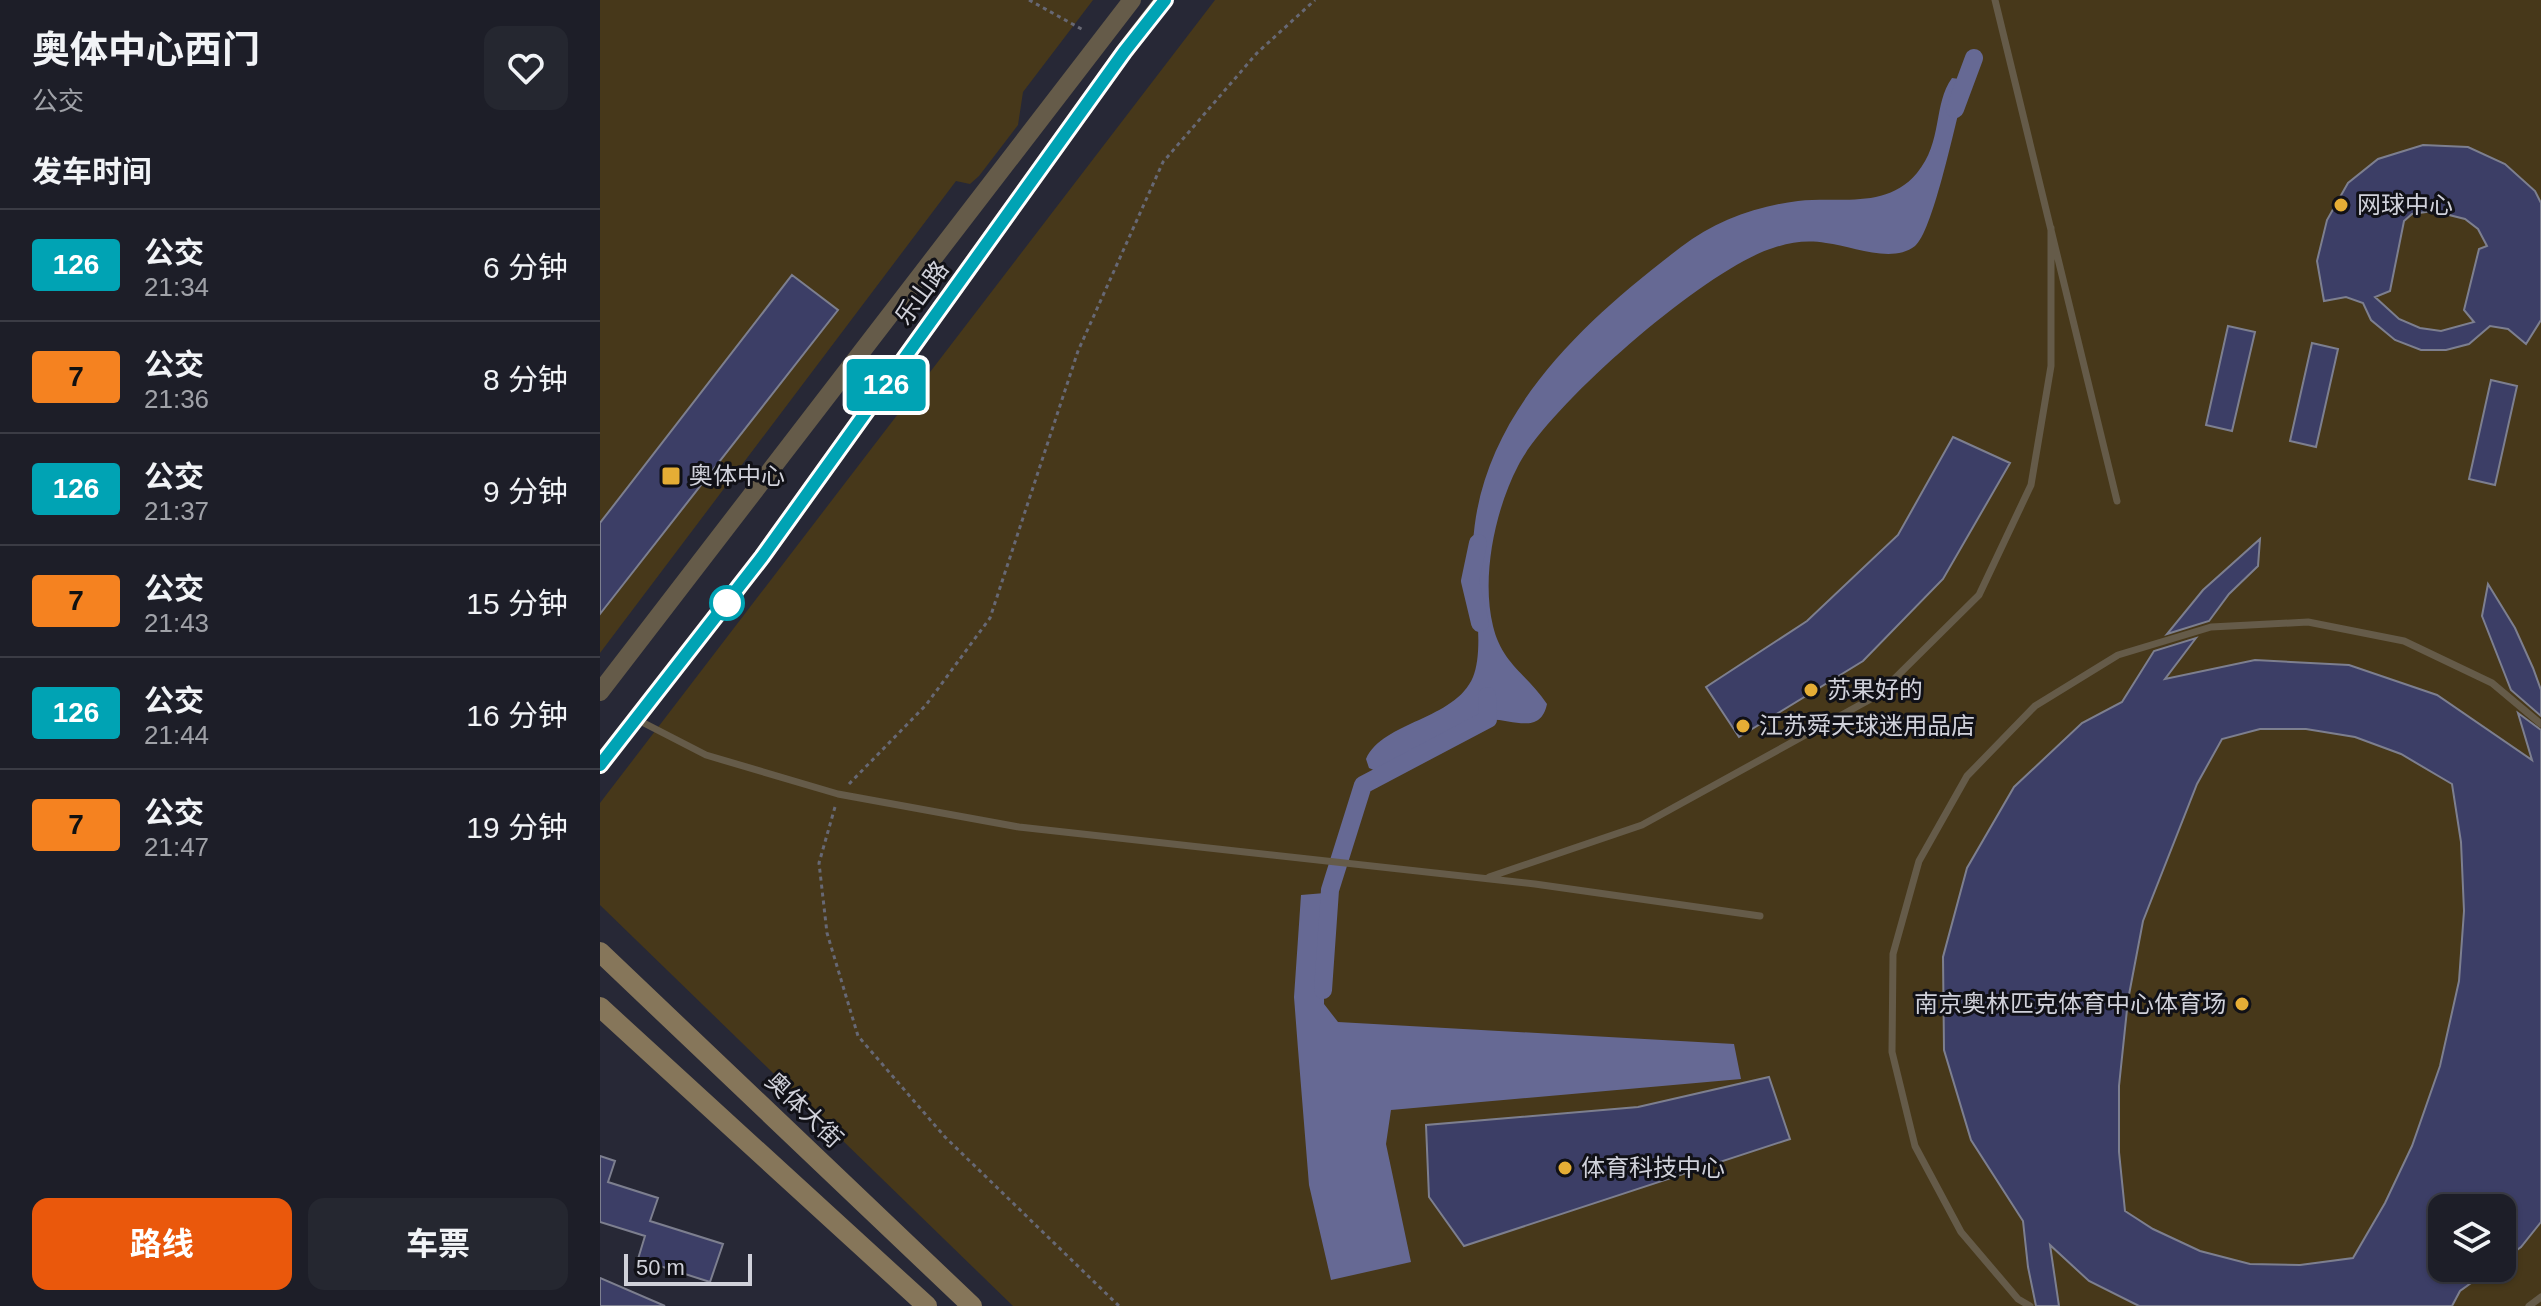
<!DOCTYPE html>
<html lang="zh">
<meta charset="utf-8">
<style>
:root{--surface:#1d1e28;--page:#252730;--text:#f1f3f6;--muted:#a0a2a8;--line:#3b3c45;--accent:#ea580c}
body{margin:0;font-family:Arial,"Noto Sans SC",sans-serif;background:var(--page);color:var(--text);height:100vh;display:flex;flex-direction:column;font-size:30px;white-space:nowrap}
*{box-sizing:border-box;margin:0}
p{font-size:26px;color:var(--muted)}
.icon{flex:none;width:44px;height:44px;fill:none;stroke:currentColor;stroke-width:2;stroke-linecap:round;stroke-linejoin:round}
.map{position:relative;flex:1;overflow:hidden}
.side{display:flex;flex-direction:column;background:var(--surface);width:600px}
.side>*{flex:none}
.badge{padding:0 16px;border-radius:6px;font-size:28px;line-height:52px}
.fabs{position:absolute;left:1828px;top:1194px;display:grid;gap:16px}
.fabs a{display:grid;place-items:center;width:88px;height:88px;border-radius:16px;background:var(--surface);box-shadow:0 2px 6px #0004,0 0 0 2px var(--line);font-size:40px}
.scale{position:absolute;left:24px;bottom:20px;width:128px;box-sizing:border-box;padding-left:8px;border:4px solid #d0d1da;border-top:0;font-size:22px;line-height:28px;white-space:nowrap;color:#d0d1da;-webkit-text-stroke:6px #111117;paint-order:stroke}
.map>.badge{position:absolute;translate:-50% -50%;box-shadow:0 0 0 4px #fff}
h2{padding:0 32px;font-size:30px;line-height:72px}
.round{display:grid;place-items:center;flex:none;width:84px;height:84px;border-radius:16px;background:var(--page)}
.overview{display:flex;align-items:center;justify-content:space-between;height:136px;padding:0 32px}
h1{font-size:38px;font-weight:700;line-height:60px}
.button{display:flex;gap:16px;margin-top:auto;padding:16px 32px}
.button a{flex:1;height:92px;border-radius:16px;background:var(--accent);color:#fff;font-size:32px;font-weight:700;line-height:92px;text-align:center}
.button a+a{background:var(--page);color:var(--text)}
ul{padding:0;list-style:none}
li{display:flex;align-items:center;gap:24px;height:112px;padding:0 32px;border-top:2px solid var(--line)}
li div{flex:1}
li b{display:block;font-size:30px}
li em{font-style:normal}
li .badge{min-width:88px;font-weight:700;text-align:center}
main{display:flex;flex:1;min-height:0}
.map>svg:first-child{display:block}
.green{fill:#47381a;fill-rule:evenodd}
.water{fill:#666994}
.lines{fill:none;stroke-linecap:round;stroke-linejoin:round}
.canal{stroke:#666994;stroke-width:18}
.building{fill:#3c3e66;stroke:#7d7f8f;stroke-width:2;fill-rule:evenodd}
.path{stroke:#676874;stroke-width:3;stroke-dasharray:4 4;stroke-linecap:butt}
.service{stroke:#655b49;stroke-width:7}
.tertiary{stroke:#655b49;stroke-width:18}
.secondary{stroke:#86765a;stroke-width:20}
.line-casing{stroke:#fff;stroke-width:18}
.line{stroke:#00a3b4;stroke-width:12}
.poi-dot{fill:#e5ad35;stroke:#111117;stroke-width:3}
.stop-dot{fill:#fff;stroke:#00a3b4;stroke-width:4}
.labels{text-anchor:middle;stroke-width:6;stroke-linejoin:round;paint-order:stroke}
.poi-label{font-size:24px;fill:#d0d1da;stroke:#111117;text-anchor:start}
.street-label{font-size:24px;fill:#d0d1da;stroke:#111117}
</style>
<main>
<section class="side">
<div class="overview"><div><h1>奥体中心西门</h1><p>公交</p></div><a class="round"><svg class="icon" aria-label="heart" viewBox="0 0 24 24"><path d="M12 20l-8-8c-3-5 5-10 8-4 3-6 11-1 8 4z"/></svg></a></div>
<h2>发车时间</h2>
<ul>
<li><span class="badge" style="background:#00a3b4;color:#fff">126</span><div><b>公交</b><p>21:34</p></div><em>6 分钟</em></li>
<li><span class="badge" style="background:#f58220;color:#111">7</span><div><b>公交</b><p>21:36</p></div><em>8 分钟</em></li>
<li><span class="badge" style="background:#00a3b4;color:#fff">126</span><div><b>公交</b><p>21:37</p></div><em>9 分钟</em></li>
<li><span class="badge" style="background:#f58220;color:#111">7</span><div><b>公交</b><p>21:43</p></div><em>15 分钟</em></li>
<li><span class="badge" style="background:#00a3b4;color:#fff">126</span><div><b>公交</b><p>21:44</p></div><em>16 分钟</em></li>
<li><span class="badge" style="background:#f58220;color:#111">7</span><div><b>公交</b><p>21:47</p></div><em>19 分钟</em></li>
</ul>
<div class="button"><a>路线</a><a>车票</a></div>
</section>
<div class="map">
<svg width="1941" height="1306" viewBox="0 0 1941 1306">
<rect width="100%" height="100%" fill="#272836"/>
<path class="green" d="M0 0H493L423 92 418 125 379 176 370 184 356 181 0 653Z
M615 0H1941V1306H413L0 905V803ZM1842 1208H1902V1268H1842Z"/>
<path class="water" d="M1352 78 1359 79 1363 88 1361 103C1354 129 1332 233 1315 246 1292 264 1252 246 1226 243 1207 240 1191 242 1173 248 1107 268 949 405 918 466 895 510 881 577 893 626 902 664 927 674 947 704 940 738 908 716 884 720 846 725 819 750 788 770L776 771 769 768 766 759C783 721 855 720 873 677 886 645 871 582 873 544 880 414 984 321 1081 247 1115 221 1156 206 1198 201 1240 196 1286 210 1317 173 1343 142 1333 104 1352 78Z
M725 893 724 1004 738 1022 1134 1044 1141 1079 791 1110 786 1144 811 1262 731 1280 709 1185 698 1049 694 997 701 895Z"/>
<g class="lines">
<path class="canal" d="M1355 109 1374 58
M878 543 870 581 880 623
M723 990 730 890 763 785 888 719 887 696"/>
</g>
<path class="building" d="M1823 145 1868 147 1905 164 1935 191 1941 203V320L1926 344 1908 329 1890 326 1869 344 1846 350H1821L1795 340 1771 320 1763 303 1746 297 1724 301 1717 261 1727 220 1748 183 1778 159ZM1833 211 1865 219 1878 229 1887 246 1879 249 1864 310 1874 322 1841 331 1820 328 1799 319 1775 297 1790 291 1804 221 1812 214Z
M192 275 238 310 0 614V523Z
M1628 326 1655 332 1632 431 1606 425Z
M1712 343 1738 349 1716 447 1690 441Z
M1891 380 1917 386 1895 485 1869 479Z
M1353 437 1410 463 1343 579 1263 661 1139 737 1106 687 1207 621 1298 535Z
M1660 539 1658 566 1629 594 1609 621 1567 634 1603 590Z
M1888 584 1915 628 1933 668 1941 690V716L1911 690 1882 616Z
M1596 638 1565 679 1655 660 1749 665 1837 695 1932 760 1918 713 1941 730V1222L1921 1247 1902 1261V1208H1842V1268H1892L1860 1291 1852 1306H1539L1489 1281 1450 1245 1459 1306H1436L1428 1267 1423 1221 1371 1140 1344 1050 1343 957 1367 868 1414 787 1482 723 1522 702 1554 651ZM1660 729H1706L1755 737 1801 754 1852 784 1861 842 1864 911 1859 981 1840 1066 1812 1146 1785 1203 1753 1258 1700 1265 1650 1264 1600 1251 1553 1229 1525 1211 1519 1152V1086L1528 1000 1543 921 1597 784 1622 739Z
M1169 1077 1190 1139 864 1246 829 1197 826 1125 1038 1107Z
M0 1156 15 1161 8 1182 58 1198 50 1221 123 1244 110 1282 38 1259 45 1236 0 1222Z
M0 1278 65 1306H0Z"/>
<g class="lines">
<path class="path" d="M429 0 485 31
M249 784 326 705 390 618 478 351 563 162 657 53 715 0
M235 807 219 863 227 933 258 1036 345 1137 519 1306"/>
<path class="service" d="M1395 0 1517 501
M38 720 106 755 238 794 419 827 935 884 1160 916
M889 877 1042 825 1278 695 1379 595 1431 485 1451 366V228
M1430 1306 1418 1299 1361 1232 1315 1146 1292 1052 1293 954 1319 861 1367 776 1435 706 1518 655 1611 627 1708 622 1804 641 1892 683 1941 724
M1929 1306 1941 1297"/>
<path class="tertiary" d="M0 692 532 0
M0 765 162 557 524 52 564 0"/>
<path class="secondary" d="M0 952 372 1306
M0 1007 327 1306"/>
</g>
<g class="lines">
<defs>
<path id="line" d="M0 765 162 557 524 52 565 0"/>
</defs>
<use href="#line" class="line-casing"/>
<use href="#line" class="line"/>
</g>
<g class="poi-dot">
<circle cx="1741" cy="205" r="8"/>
<rect x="61" y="466" width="20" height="20" rx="4"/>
<circle cx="1211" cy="690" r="8"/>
<circle cx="1143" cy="726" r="8"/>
<circle cx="1642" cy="1004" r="8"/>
<circle cx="965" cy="1168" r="8"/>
</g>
<circle class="stop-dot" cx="127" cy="603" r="16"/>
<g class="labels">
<g class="poi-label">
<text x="1757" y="213">网球中心</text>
<text x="89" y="484">奥体中心</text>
<text x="1227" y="698">苏果好的</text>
<text x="1159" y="734">江苏舜天球迷用品店</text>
<text x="1626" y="1012" text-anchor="end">南京奥林匹克体育中心体育场</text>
<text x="981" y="1176">体育科技中心</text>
</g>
<g class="street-label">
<text transform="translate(322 293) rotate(-54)" y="8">乐山路</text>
<text transform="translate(204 1110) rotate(44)" y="8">奥体大街</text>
</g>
</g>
</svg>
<div class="fabs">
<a><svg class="icon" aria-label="layers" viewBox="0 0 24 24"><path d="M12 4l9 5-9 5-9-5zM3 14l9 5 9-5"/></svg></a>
</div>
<div class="scale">50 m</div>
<b class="badge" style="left:286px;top:385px;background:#00a3b4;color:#fff">126</b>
</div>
</main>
